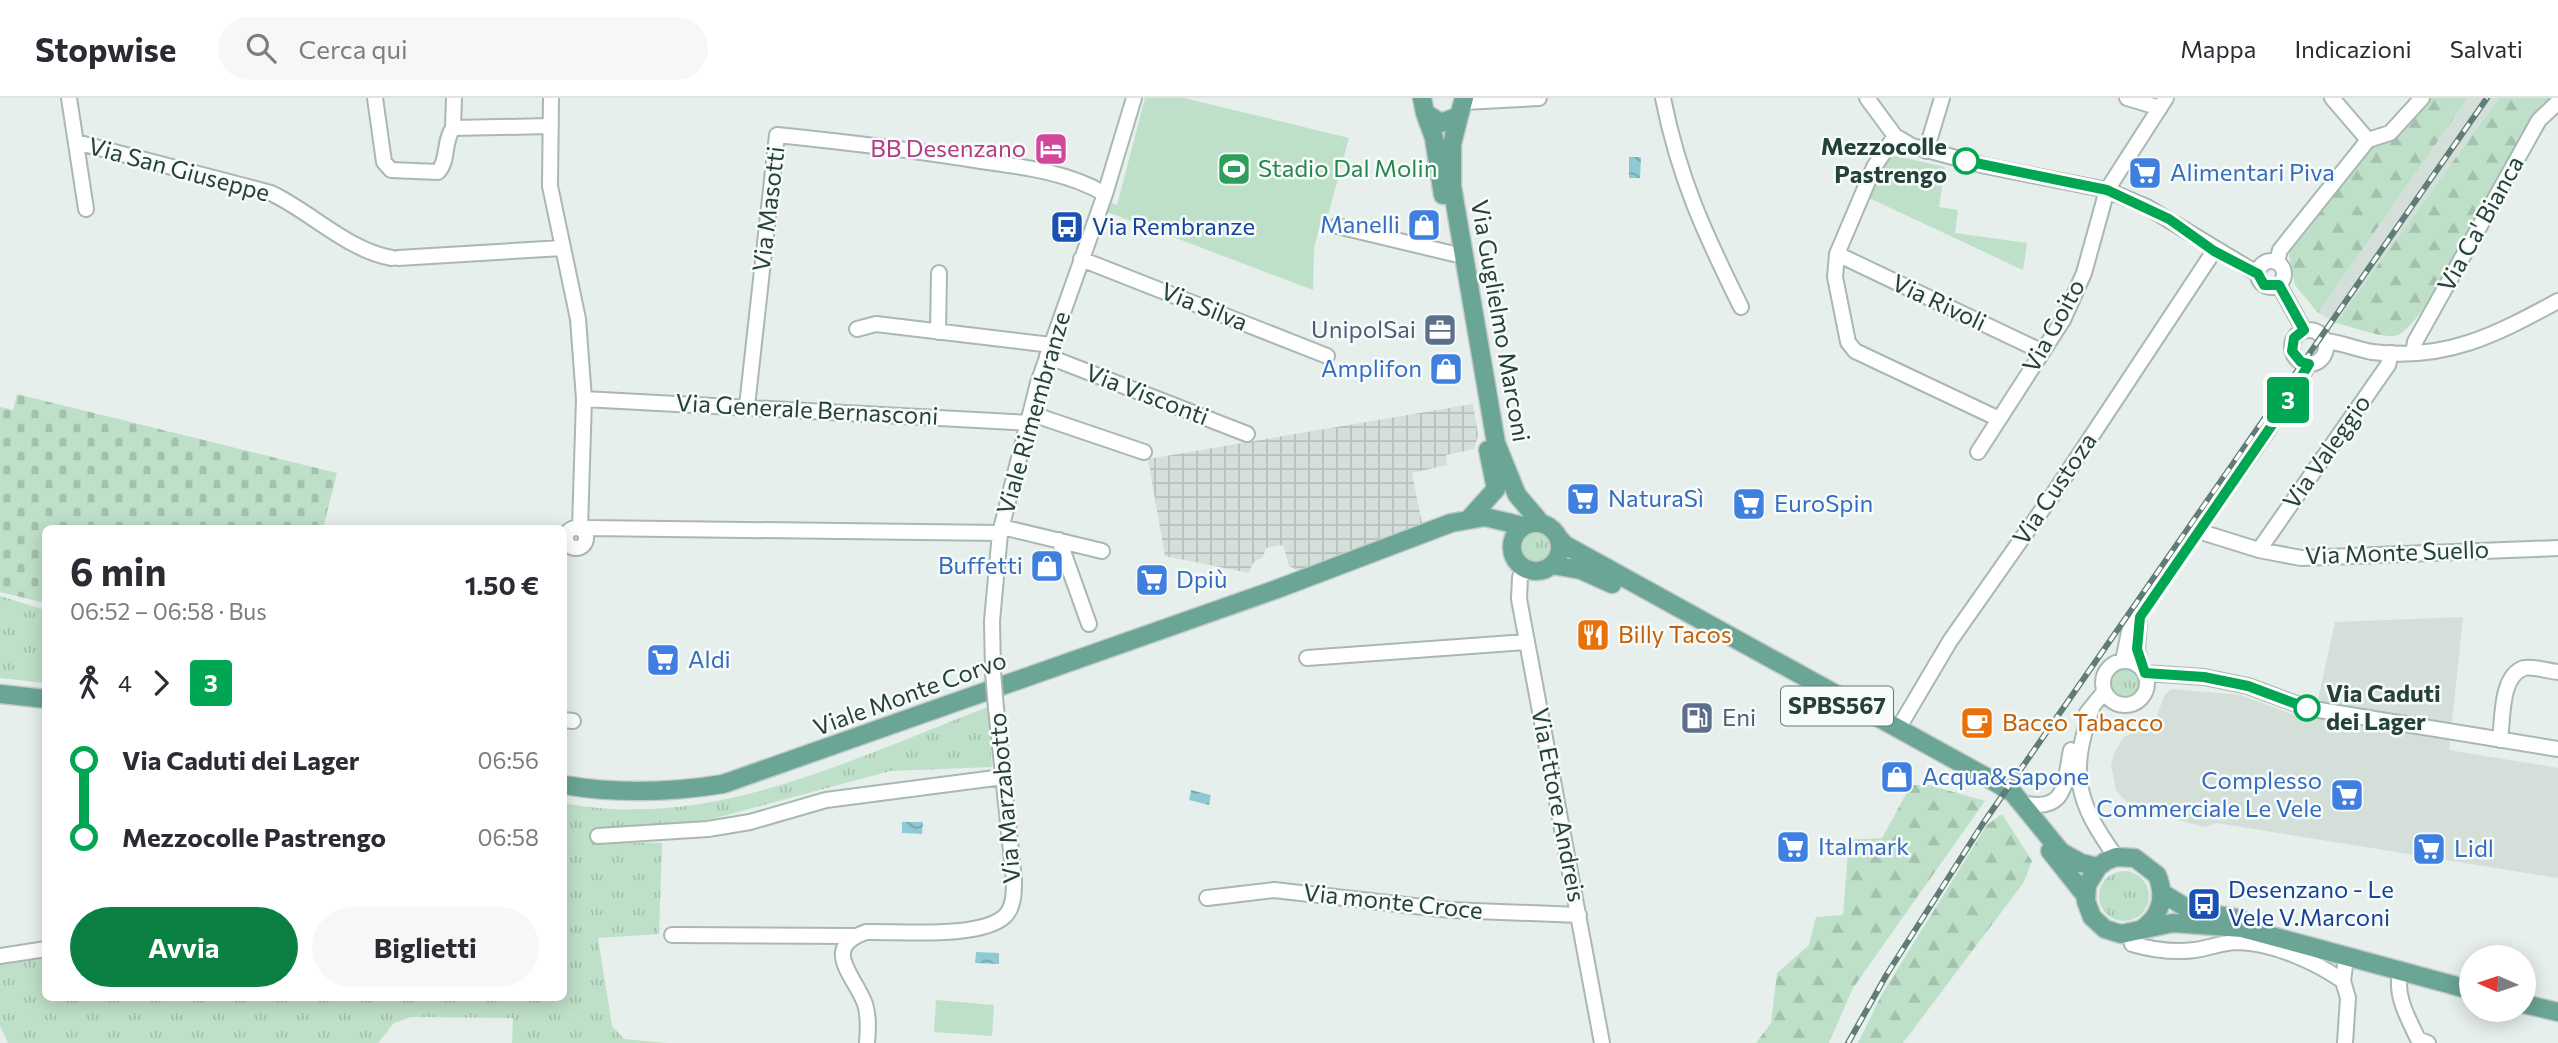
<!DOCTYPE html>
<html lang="it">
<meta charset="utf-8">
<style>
:root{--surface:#fff;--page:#f7f7f7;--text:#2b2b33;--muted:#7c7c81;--line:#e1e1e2;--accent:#0b8043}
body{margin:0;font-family:Commissioner,sans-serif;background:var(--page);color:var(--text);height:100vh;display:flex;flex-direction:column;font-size:26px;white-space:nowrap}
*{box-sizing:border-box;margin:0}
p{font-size:23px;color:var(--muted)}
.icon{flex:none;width:38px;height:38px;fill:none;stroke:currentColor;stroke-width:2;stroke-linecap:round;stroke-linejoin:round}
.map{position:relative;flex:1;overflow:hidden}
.sheet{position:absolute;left:42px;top:427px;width:525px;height:476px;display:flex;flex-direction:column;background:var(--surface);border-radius:10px;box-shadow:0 4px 18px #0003}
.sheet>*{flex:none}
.badge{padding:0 14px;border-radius:5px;font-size:24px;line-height:46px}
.needle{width:46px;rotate:273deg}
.controls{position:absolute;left:2459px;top:847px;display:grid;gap:14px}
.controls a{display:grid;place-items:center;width:77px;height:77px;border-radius:50%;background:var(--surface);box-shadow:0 4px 18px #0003;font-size:35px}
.map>.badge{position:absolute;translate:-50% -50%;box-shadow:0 0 0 4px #fff}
.legs{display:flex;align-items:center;gap:10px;height:77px;padding:0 28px;font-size:23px}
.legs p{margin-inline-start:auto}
.headline{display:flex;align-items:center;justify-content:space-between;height:119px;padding:0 28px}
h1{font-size:38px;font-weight:700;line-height:52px}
.cta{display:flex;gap:14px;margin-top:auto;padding:14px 28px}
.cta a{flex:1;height:80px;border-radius:42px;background:var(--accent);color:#fff;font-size:28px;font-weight:700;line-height:80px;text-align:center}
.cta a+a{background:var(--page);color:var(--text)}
ul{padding:0 28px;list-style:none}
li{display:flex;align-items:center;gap:24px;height:77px;font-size:26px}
li i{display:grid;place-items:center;width:10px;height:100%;margin:0 9px;background:currentColor}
li i::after{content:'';width:18px;height:18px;margin:-9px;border:5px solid;border-radius:50%;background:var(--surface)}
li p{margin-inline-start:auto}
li:first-child i{background:linear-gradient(#0000 50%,currentColor 0)}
li:last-child i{background:linear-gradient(currentColor 50%,#0000 0)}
header{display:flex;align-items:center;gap:42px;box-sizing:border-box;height:98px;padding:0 35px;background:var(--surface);border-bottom:2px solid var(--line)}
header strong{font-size:33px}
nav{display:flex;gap:38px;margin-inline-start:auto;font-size:24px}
.search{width:490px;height:63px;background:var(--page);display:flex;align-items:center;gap:18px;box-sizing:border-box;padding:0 24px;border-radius:38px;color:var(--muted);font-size:26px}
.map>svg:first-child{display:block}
.built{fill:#d4dfda}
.industrial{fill:url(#industrial-grid)}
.grass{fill:url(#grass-tufts)}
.forest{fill:url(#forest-firs)}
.cemetery{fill:url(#cemetery-stones)}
.park{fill:#bfe0c8}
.water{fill:url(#water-waves)}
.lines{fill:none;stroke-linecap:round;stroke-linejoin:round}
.minor-casing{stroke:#a8b8b2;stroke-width:18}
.major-casing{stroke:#c2cac8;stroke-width:21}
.minor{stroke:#fff;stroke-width:14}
.major{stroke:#6aa596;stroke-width:18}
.rail-casing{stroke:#5f7d75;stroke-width:6}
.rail{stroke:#f7fbf9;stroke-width:3.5;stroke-dasharray:10;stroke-linecap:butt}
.minor-bridge-casing{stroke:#a8b8b2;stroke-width:18;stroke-linecap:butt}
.minor-bridge{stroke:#fff;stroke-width:14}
.line-1-casing{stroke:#fff;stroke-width:16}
.line-1{stroke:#00a651;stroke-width:10}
.stop-1-dot{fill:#fff;stroke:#00a651;stroke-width:3.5}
.labels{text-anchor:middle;stroke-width:5;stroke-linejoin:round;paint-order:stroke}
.shield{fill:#f7fbf9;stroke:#637a73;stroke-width:2}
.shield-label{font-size:23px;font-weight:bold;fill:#24423a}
.stop-label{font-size:24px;font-weight:bold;fill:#24423a;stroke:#f7fbf9;text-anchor:end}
.hotel-label{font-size:24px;fill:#b23c85;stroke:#f7fbf9;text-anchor:end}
.leisure-label{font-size:24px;fill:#27864d;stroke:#f7fbf9;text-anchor:start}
.street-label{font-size:24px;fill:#24423a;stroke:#f7fbf9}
.shop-label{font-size:24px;fill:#366cbe;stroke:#f7fbf9;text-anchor:start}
.transit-label{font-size:24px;fill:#164399;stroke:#f7fbf9;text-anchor:start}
.service-label{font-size:24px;fill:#4e5e75;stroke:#f7fbf9;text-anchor:end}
.food-label{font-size:24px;fill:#c56008;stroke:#f7fbf9;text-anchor:start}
</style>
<header>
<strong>Stopwise</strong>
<div class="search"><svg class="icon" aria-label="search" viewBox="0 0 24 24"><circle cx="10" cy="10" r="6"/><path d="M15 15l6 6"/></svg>Cerca qui</div>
<nav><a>Mappa</a><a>Indicazioni</a><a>Salvati</a></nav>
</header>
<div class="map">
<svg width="2558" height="945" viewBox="0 0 2558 945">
<defs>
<pattern id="industrial-grid" width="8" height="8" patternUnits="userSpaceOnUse" patternTransform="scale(1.75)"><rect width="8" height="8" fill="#d4dfda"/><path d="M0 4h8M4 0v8" fill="none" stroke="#b6c1bc"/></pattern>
<pattern id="grass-tufts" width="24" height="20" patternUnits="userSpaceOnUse" patternTransform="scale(1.75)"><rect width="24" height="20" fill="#bfe0c8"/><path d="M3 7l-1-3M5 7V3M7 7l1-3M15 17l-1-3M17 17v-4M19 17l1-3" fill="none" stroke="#a4c1ad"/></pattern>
<pattern id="forest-firs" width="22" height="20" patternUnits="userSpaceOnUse" patternTransform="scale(1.75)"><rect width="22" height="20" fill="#bfe0c8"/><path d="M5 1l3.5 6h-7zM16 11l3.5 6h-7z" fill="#a4c1ad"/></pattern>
<pattern id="cemetery-stones" width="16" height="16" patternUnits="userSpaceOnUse" patternTransform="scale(1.75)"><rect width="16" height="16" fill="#bfe0c8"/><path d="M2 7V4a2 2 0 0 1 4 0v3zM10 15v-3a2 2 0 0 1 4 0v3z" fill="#a4c1ad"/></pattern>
<pattern id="water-waves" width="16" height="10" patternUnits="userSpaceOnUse" patternTransform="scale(1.75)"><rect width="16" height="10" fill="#8ec9d4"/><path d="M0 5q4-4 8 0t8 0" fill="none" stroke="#74a5ad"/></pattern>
</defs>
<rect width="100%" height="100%" fill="#e6efeb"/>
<path class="built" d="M2468 0H2499L2336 225 2318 215Z
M2463 519 2449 652 2558 670V780L2216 725 2205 729 2134 711 2116 693 2111 667 2115 653 2124 639 2154 625 2165 596 2172 591 2241 597 2313 624 2335 524Z"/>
<path class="industrial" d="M1473 306 1478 337 1474 351 1446 357 1447 367 1412 375 1423 430 1302 474 1289 468 1283 447 1266 450 1263 459 1253 465 1249 475 1165 458 1148 361Z"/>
<path class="grass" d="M1521 449a15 15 0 1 1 30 0a15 15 0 1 1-30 0Z
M0 498 45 512V585L0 580Z
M2110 584a15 15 0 1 1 30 0a15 15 0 1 1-30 0Z
M988 609 992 669 890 673 682 729 597 731 595 744 662 745 659 836 598 840 612 928 624 941 666 945H512L513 920 411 919 394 925 378 945H8L0 928V861L45 854 46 900H564V705C711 734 853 660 988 609Z
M2099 798a25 25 0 1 1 50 0a25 25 0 1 1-50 0Z"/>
<path class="forest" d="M2429 0H2468L2318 215 2295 187 2288 151 2373 47Z
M2499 0H2552L2537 14C2516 50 2427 226 2398 237 2386 242 2350 228 2336 225Z
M1911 687H1929L1985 703 1853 890 1829 945H1756L1771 925 1777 875 1809 847 1816 819 1843 817 1849 742 1882 740Z
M2002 716 2032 763 2024 784 1903 945H1858L1882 896 1987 727Z"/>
<path class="cemetery" d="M17 296 337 375 323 430H46L45 505 0 494V309L13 312Z"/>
<path class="park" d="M1145 0H1184L1349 40 1327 121 1322 120 1314 150 1313 192 1102 112 1106 102 1117 107Z
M1896 58 1945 69 1939 109 1958 112 1955 135 2027 145 2023 172 1867 99 1889 59Z
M936 902 994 907 992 938 934 934Z"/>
<path class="water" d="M1629 59H1641L1640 80H1629Z
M1191 692 1211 697 1209 707 1189 702Z
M902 724H923L922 736 902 735Z
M976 854 999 855V866L975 865Z"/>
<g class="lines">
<defs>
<path id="minor" d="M69 0 86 111
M375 0 384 64 391 72 438 74C449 62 443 44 453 30L551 28
M551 0 550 88 578 221 584 301 580 430
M1663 0C1679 81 1705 136 1741 209
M1867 0 1895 38 1912 48 1986 68 2107 92 2147 109 2258 176
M2127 0 2160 10
M2332 0 2368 42
M1464 4 1539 0
M453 30 454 0
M1895 38 1874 69 1837 156 1835 179 1848 244 1855 253 1999 321
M2368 42 2390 35 2422 0
M76 44 271 95C311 114 349 153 392 160
M1926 53 1942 0
M1337 128 1454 156
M1837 156 2041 253
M398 160 562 150
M1081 161 1327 258
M2258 176a13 13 0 1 1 26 0a13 13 0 1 1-26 0Z
M2277 164 2280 152 2368 42
M2279 187 2304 232
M857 231 876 226 1051 247
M2292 249a17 17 0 1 1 34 0a17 17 0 1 1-34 0Z
M938 234 939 175
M2324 243C2341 244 2355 251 2372 254 2446 263 2495 237 2558 203
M2413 255 2415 244 2539 22 2558 4
M1047 258 1247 336
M584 301 1030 325
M747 308 777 37C845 44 913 52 981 63 1023 69 1068 74 1105 96
M1032 316 1144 354
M1978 354 2063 222 2084 175 2107 92 2166 0
M1002 429 1102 453
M566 440a10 10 0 1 1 20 0a10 10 0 1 1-20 0Z
M584 433 589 430 1000 435
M2198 433 2259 452 2301 460 2558 450
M1059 442 1089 526
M2259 452 2388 267 2391 255
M1527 472 1520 479 1519 501 1602 945
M2139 524 2137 551 2142 571
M1307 560 1527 544
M2103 585a22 22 0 1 1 44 0a22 22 0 1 1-44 0Z
M2123 563 2130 529 2268 332 2309 266
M993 574 992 523 1000 435 1038 285 1105 96 1134 0
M2145 575 2204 579 2248 588 2307 610 2558 651
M2092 610C2069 676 2076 703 2116 759
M2087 615 2104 594
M564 622 573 623
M1898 631 1950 543 2056 392 2214 153
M2500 642C2503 621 2500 578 2524 570 2533 568 2548 573 2558 574
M2022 705C2067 715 2064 686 2071 652
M598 738 708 731 750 724 826 702 1003 679
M1207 800 1274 792 1450 812 1579 817
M672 837 853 838
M2132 846C2153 852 2173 855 2195 852 2209 850 2224 844 2238 844 2273 845 2314 863 2343 883
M0 858 46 851
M2400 875C2395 898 2408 920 2418 941L2428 945
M867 945C868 932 869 918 865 906 855 878 820 850 866 834 900 833 981 841 1005 818 1014 809 1014 794 1014 782L996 610
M2345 945 2348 900 2343 883 2346 860"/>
<path id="major" d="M1422 0 1425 15 1441 25 1459 18 1464 0
M1425 15 1434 40 1443 97
M1459 18 1452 46V88L1496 345 1517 397 1541 425
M1469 421 1496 391 1488 352
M1512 449a24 24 0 1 1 48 0a24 24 0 1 1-48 0Z
M1557 438 1565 447 1988 680 2013 695 2061 754 2081 765 2098 769
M1552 467 1581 472 1612 486
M0 596 46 601
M564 687C618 696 668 695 723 686L1277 491 1451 425 1485 419 1523 428
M2050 753 2085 797
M2162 795 2190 812 2241 821
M2142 831C2161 818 2166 799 2157 777L2135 760 2116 759 2106 763 2098 769 2087 787 2086 803 2092 819 2105 831 2121 836 2173 825 2242 830 2471 892
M2524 906 2558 914"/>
</defs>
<use href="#minor" class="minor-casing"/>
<use href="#major" class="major-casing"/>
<use href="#minor" class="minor"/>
<use href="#major" class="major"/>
<defs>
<path id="rail" d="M1848 945 1887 876 1982 727 2487 0"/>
</defs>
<use href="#rail" class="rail-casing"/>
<use href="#rail" class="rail"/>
<defs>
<path id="minor-bridge" d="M993 574 996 610"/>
</defs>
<use href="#minor-bridge" class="minor-bridge-casing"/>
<use href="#minor-bridge" class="minor-bridge"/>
</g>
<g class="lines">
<defs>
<path id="line-1" d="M1966 63 2107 92 2169 121 2214 153 2258 176 2264 187H2279L2304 232 2294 240 2292 253 2301 264 2309 266 2272 327 2140 519 2137 551 2145 575 2204 579 2248 588 2307 610"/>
</defs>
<use href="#line-1" class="line-1-casing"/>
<use href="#line-1" class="line-1"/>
</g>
<defs>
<symbol id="hotel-square" viewBox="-11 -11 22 22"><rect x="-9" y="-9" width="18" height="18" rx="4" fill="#d1479c" stroke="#f7fbf9"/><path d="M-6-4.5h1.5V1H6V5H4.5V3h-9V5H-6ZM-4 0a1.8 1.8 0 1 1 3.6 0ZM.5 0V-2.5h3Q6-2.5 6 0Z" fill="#fff"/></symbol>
<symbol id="stadium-square" viewBox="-11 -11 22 22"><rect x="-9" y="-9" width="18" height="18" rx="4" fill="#2e9e5b" stroke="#f7fbf9"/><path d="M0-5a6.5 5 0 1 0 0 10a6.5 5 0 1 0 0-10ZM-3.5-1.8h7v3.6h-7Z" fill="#fff"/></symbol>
<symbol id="supermarket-square" viewBox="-11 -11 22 22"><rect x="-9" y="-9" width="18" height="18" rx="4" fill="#3f7fe0" stroke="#f7fbf9"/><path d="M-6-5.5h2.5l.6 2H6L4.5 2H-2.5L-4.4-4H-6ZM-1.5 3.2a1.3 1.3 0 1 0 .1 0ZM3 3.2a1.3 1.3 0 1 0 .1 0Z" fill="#fff"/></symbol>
<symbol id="shop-square" viewBox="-11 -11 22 22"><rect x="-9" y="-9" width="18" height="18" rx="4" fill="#3f7fe0" stroke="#f7fbf9"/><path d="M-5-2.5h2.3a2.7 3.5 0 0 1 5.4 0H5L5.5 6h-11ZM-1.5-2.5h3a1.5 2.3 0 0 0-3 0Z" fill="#fff"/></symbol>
<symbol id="bus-square" viewBox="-11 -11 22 22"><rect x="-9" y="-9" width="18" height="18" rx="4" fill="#1a4fb4" stroke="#f7fbf9"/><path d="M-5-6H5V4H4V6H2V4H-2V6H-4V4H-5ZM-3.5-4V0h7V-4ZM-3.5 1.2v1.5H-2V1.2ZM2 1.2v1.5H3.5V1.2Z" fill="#fff"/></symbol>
<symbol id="office-square" viewBox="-11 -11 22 22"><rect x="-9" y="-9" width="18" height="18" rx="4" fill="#5c6f8a" stroke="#f7fbf9"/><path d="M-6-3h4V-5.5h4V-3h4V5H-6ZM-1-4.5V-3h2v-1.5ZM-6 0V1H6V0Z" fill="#fff"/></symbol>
<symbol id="restaurant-square" viewBox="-11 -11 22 22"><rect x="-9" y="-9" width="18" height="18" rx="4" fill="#e8710a" stroke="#f7fbf9"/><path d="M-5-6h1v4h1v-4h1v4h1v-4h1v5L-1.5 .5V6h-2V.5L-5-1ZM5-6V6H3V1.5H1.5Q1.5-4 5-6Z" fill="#fff"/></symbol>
<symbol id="fuel-square" viewBox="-11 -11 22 22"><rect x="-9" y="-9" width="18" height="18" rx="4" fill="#5c6f8a" stroke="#f7fbf9"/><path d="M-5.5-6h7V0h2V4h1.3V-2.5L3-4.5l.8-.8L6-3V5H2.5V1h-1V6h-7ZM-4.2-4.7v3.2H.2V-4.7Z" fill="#fff"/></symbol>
<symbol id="cafe-square" viewBox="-11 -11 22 22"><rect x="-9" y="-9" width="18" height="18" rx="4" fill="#e8710a" stroke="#f7fbf9"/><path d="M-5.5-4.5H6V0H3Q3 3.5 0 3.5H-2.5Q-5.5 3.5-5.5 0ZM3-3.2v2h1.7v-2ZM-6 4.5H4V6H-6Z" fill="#fff"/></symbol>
</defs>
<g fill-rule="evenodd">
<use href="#hotel-square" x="1032" y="32" width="38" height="38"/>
<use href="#stadium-square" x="1215" y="52" width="38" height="38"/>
<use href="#supermarket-square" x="2126" y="56" width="38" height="38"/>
<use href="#shop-square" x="1405" y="108" width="38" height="38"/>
<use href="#bus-square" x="1048" y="110" width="38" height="38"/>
<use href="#office-square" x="1421" y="213" width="38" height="38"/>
<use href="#shop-square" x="1427" y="252" width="38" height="38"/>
<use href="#supermarket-square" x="1564" y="382" width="38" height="38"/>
<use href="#supermarket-square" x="1730" y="387" width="38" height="38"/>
<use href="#shop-square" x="1028" y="449" width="38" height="38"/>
<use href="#supermarket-square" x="1133" y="463" width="38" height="38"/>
<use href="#restaurant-square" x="1574" y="518" width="38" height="38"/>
<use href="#supermarket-square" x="644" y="543" width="38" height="38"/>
<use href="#fuel-square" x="1678" y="601" width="38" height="38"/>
<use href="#cafe-square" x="1958" y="606" width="38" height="38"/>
<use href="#shop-square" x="1878" y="660" width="38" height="38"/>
<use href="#supermarket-square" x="2328" y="678" width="38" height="38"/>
<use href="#supermarket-square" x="1774" y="730" width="38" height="38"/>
<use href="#supermarket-square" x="2410" y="732" width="38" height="38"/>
<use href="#bus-square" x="2185" y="787" width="38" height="38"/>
</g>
<g class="stop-1-dot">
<circle cx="1966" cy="63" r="12"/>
<circle cx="2307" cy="610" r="12"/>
</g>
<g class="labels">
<rect class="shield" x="1781" y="588.5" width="112" height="39" rx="5"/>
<g class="shield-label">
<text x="1837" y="616">SPBS567</text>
</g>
<g class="stop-label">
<text x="1947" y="57">Mezzocolle<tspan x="1947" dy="28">Pastrengo</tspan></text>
<text x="2326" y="604" text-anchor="start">Via Caduti<tspan x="2326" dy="28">dei Lager</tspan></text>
</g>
<g class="hotel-label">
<text x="1026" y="59">BB Desenzano</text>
</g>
<g class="leisure-label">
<text x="1258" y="79">Stadio Dal Molin</text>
</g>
<g class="street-label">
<text transform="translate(179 72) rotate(15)" y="8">Via San Giuseppe</text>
<text transform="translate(769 111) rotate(-83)" y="8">Via Masotti</text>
<text transform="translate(2481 126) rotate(-61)" y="8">Via Ca' Bianca</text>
<text transform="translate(1939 205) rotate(25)" y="8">Via Rivoli</text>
<text transform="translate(1204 209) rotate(22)" y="8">Via Silva</text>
<text transform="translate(1500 223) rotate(80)" y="8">Via Guglielmo Marconi</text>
<text transform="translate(2054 228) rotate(-61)" y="8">Via Goito</text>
<text transform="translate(1147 297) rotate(21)" y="8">Via Visconti</text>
<text transform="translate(807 312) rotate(3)" y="8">Via Generale Bernasconi</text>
<text transform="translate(1034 315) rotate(-74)" y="8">Viale Rimembranze</text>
<text transform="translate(2327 354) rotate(-55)" y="8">Via Valeggio</text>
<text transform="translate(2055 391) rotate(-56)" y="8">Via Custoza</text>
<text transform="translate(2397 455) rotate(-2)" y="8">Via Monte Suello</text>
<text transform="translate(910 596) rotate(-20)" y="8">Viale Monte Corvo</text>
<text transform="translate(1005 700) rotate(-95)" y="8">Via Marzabotto</text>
<text transform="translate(1558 707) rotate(79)" y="8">Via Ettore Andreis</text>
<text transform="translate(1393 804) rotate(6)" y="8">Via monte Croce</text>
</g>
<g class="shop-label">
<text x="2170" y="83">Alimentari Piva</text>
<text x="1400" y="135" text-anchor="end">Manelli</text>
<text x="1422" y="279" text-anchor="end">Amplifon</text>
<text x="1608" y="409">NaturaSì</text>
<text x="1774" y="414">EuroSpin</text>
<text x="1023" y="476" text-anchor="end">Buffetti</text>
<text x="1176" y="490">Dpiù</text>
<text x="688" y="570">Aldi</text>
<text x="1922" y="687">Acqua&amp;Sapone</text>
<text x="2322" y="691" text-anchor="end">Complesso<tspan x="2322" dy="28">Commerciale Le Vele</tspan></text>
<text x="1818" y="757">Italmark</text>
<text x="2454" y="759">Lidl</text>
</g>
<g class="transit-label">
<text x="1092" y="137">Via Rembranze</text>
<text x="2228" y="800">Desenzano - Le<tspan x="2228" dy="28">Vele V.Marconi</tspan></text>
</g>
<g class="service-label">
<text x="1416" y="240">UnipolSai</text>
<text x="1722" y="628" text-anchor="start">Eni</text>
</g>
<g class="food-label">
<text x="1618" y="545">Billy Tacos</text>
<text x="2002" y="633">Bacco Tabacco</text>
</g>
</g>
</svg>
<div class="controls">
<a><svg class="needle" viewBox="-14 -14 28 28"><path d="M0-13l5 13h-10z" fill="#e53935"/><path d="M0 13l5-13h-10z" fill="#7c7c81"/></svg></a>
</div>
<b class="badge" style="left:2288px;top:302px;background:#00a651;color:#fff">3</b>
<section class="sheet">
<div class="headline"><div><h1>6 min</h1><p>06:52 – 06:58 · Bus</p></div><b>1.50 €</b></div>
<div class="legs"><svg class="icon" aria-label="walk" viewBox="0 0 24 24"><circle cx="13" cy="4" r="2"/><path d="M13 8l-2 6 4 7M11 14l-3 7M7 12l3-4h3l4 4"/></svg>4<svg class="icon" aria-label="forward" viewBox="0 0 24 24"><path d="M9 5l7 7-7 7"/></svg><b class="badge" style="background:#00a651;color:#fff">3</b></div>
<ul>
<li><i style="color:#00a651"></i><b>Via Caduti dei Lager</b><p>06:56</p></li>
<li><i style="color:#00a651"></i><b>Mezzocolle Pastrengo</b><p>06:58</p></li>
</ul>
<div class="cta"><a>Avvia</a><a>Biglietti</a></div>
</section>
</div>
